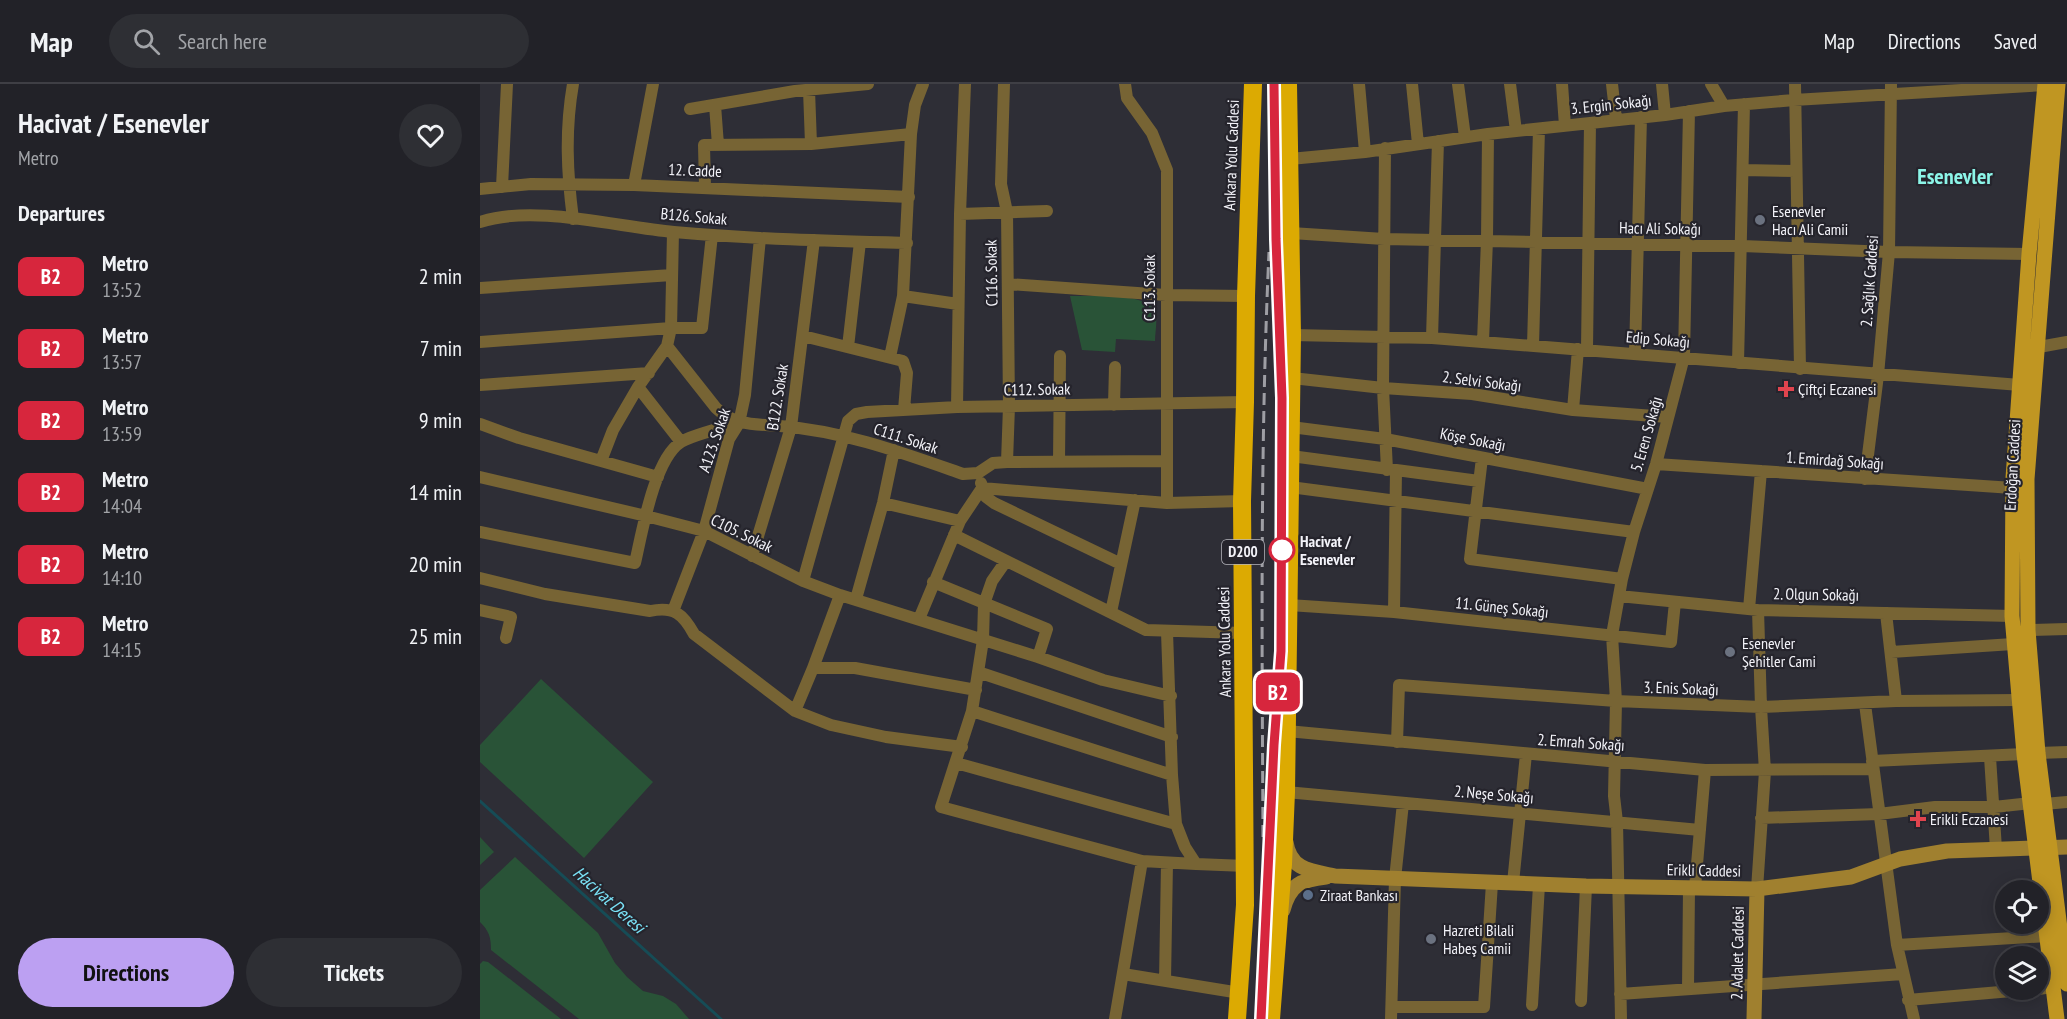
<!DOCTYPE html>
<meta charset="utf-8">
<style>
:root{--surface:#222228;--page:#2e2f34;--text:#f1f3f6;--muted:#a2a4a8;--line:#3f3f45;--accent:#bca0f2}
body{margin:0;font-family:"PT Sans Narrow",sans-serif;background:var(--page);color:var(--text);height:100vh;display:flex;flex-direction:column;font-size:22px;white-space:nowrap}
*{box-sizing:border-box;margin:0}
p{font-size:20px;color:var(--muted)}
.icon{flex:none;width:33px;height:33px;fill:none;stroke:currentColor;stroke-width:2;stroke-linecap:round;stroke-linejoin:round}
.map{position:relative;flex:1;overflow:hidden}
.sheet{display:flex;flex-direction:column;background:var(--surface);width:480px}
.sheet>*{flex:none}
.badge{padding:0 12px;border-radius:9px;font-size:21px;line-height:39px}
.buttons{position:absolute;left:1515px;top:796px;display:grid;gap:12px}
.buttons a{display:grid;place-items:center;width:54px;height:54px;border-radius:50%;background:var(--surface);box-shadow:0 3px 15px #0003,0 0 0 2px var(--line);font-size:30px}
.map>.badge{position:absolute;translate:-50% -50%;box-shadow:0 0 0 3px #fff}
h2{padding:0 18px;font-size:22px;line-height:54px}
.round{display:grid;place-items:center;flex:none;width:63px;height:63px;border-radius:32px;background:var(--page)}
.headline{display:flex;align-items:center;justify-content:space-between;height:102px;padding:0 18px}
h1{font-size:28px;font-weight:600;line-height:45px}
.action{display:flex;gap:12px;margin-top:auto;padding:12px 18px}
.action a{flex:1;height:69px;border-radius:36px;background:var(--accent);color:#111;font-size:24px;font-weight:600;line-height:69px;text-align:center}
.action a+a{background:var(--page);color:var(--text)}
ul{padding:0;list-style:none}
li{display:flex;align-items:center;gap:18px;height:72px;padding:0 18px}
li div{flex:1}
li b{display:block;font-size:22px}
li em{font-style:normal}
li .badge{min-width:66px;font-weight:700;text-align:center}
header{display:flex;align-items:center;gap:36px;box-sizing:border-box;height:84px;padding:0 30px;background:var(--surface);border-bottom:2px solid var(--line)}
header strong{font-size:28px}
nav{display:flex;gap:33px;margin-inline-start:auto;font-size:21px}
.search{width:420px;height:54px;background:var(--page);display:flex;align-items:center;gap:15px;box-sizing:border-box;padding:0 21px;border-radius:33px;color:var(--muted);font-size:22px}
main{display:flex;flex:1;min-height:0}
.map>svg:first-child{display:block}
.green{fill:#295337}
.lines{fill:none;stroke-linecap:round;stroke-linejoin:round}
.stream{stroke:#164c56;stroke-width:3}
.street{stroke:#776434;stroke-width:12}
.secondary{stroke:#a0802f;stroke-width:15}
.primary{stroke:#c09622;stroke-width:15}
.highway{stroke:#dcaa02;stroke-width:18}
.rail{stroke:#9e9ea4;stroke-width:3;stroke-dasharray:12 6;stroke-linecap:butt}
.line-casing{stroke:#fff;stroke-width:14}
.line{stroke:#d7263d;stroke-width:9}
.worship-dot{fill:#6b7280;stroke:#25242c;stroke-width:2}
.health-dot{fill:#e0444e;stroke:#25242c;stroke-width:2}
.stop-dot{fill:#fff;stroke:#d7263d;stroke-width:3}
.service-dot{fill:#5c6f8a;stroke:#25242c;stroke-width:2}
.labels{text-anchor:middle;stroke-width:4.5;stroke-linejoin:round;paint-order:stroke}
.shield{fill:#25242c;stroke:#b5b5bc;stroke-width:1.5}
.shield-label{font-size:15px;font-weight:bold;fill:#f3f3f9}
.street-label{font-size:16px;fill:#f3f3f9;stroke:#25242c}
.poi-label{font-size:16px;fill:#f3f3f9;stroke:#25242c;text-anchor:start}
.stop-label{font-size:16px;font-weight:bold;fill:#f3f3f9;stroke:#25242c;text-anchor:start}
.water-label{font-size:18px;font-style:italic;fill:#7ae2f7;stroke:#25242c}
.district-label{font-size:22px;font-weight:bold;fill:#8cf5e8;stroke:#25242c}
</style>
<header>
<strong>Map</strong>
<div class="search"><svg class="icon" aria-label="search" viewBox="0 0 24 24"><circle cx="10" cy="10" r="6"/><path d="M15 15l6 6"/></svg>Search here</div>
<nav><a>Map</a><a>Directions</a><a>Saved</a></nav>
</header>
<main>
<section class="sheet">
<div class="headline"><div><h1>Hacivat / Esenevler</h1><p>Metro</p></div><a class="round"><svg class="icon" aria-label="heart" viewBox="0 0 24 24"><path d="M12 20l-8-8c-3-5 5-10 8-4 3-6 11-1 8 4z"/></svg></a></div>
<h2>Departures</h2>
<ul>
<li><span class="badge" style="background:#d7263d;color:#fff">B2</span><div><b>Metro</b><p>13:52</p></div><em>2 min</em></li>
<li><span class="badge" style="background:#d7263d;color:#fff">B2</span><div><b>Metro</b><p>13:57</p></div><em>7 min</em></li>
<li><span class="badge" style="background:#d7263d;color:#fff">B2</span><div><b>Metro</b><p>13:59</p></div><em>9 min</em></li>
<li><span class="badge" style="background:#d7263d;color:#fff">B2</span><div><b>Metro</b><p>14:04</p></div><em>14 min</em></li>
<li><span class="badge" style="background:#d7263d;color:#fff">B2</span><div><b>Metro</b><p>14:10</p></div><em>20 min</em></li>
<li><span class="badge" style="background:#d7263d;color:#fff">B2</span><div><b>Metro</b><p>14:15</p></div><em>25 min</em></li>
</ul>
<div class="action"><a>Directions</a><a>Tickets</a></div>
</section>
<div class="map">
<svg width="1587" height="935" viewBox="0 0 1587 935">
<rect width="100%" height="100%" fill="#2e2e36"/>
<path class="green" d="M590 212C610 213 667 207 675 228 678 236 675 248 675 257L636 255 635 268 602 266Z
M61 595 173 698 104 774 0 678V661Z
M0 753 14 768 0 781Z
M35 773 118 849 135 879 147 893 163 907 183 912 196 920 209 935H99L11 866C11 853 9 847 0 838V806Z
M3 877 8 878 81 935H0V880Z"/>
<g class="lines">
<path class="stream" d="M0 717 241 935"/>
<path class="street" d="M93 0C85 46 87 89 93 135
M524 0 521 100 527 128 529 322 527 378
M645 0 647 14 672 49 687 86V419
M879 0 885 68
M932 0 938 60
M978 0 985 53
M1030 0 1036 47
M1082 0 1085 42
M1132 0 1136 35
M1182 0 1185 31
M1231 0 1244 22
M1315 0 1320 285
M329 6 331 60
M235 21 238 61
M210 25 315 7 388 0
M905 64 903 304 907 386
M810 75 885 68 1008 50 1185 31 1244 22 1314 16 1565 1
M1263 86 1316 87
M154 101 173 0
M22 103 27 0
M225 103 224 61 331 60 431 50
M0 105 51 100 154 101 429 113
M480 130 567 127
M0 138C54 120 137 143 194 148 272 155 350 157 427 159
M811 149 904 155 1262 162 1409 168 1549 170
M528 200 686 211 766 212
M0 204 192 191
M423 212 478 220
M812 251 952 254 1540 301
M323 252 423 277 427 289 424 326
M952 254 958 57
M0 258 191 244H222L232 151
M1003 258 1007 156 1008 50
M187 262 236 324C254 342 277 340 300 342 364 347 423 369 483 390L498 389 513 379 527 378 687 377
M1053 262 1059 45
M368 263 380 158
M1559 263 1587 258
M1107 265 1110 39
M1155 270 1161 33
M410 273 423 212 431 50 435 21 443 0
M1258 279 1264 20
M812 294 903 304 992 310 1093 326 1188 333
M0 301 169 289
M158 303 201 358
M634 321 635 283
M477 323 480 130 485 0
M1093 326 1098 265
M0 340 39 354 178 393
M811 343 905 355 1168 405
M811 372 999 397
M1002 374 990 475 1142 495
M121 377 133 346 158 303 187 262 191 244 193 148
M579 378 580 272
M1176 380 1533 404
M0 393 166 432 224 447 323 497 360 511 558 573 623 596 691 612
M1385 395 1398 291 1409 168 1411 0
M501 399 506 413 514 419 641 480
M810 403 1154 448
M403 419 480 437
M0 448 155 479C162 449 174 375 201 358 212 351 245 343 259 339
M474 451 666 546 763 549
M272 472 311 343 334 156
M526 477 512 497 504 520 503 556 492 627 461 723 662 777 716 780
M0 494 65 510 170 527C194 522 203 530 214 550L315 627 351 641 406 653 482 663
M323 497 368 337 376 330 387 328 477 323 765 318
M453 498 567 545 558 573
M1139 512 1278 526 1532 532
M376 515 403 419 414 366
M809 521 914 528 1191 558 1195 518
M1269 525 1281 387
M0 526 31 533 26 554
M193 527 224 447 249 355 259 339 265 311 280 154
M631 528 655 416
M914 528 916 387
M1406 529 1416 617
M439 535 480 437 502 404 687 419 762 417
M1548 546 1587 545
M687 548 692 691 696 740
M1411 568 1533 560
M333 584H375L496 606
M498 588 692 653
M1385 620 1417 861 1434 935
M315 627 333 584 360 511
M492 627 692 691
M807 647 1225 686 1393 685
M917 658 919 601 1136 617 1281 623 1416 617 1539 616
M1558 669 1587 668
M1510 673 1516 765
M1392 677 1544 670
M476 679 696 740 705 763 716 780 766 782
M806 708 1220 746
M1564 720 1587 718
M1281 734 1399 730 1455 723H1514L1551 719
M1033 799 1046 670
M1215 804 1225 686
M1277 805 1285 687 1281 623 1278 526
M1417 861 1567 852
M643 890 760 909
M685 897 687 779
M1208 905 1209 804
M1558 905 1573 903
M1140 910 1423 890
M1428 916 1543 906
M1101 917 1106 802
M1052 921 1059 801
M912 923H1004L1012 799
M635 935 662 777
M911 935 915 795 923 719
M1141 935 1137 738 1134 712 1136 617 1132 551 1142 495 1154 448 1176 380 1204 273 1209 27"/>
<path class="secondary" d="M806 758C810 786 831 787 855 792L1106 802 1277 805 1371 793 1420 775 1467 767 1587 763
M803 826C810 800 821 796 846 793
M1274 935 1277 805"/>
<path class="primary" d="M1565 0 1549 170 1533 394 1532 532 1544 670 1577 935
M1578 0 1547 395 1548 546 1558 669 1587 900"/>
<path class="highway" d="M757 935 765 821 762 417 765 318 766 212 773 0
M791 935 803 780 806 708 812 251 808 0"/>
<path class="rail" d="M783 753C782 558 780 363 789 168
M781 935 794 661 801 567V292L796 155 794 0"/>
</g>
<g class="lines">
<defs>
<path id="line" d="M781 935 794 661 801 567 802 314 796 155 794 0"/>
</defs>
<use href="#line" class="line-casing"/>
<use href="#line" class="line"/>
</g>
<g class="worship-dot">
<circle cx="1280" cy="136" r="6"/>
<circle cx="1250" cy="568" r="6"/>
<circle cx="951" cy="855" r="6"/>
</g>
<g class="health-dot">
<path d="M1303 296h6v6h6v6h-6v6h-6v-6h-6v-6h6z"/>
<path d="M1435 726h6v6h6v6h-6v6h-6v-6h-6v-6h6z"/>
</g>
<circle class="stop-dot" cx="802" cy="466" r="12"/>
<circle class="service-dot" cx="828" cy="811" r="6"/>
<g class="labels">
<rect class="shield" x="742" y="456" width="42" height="24" rx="4.5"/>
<g class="shield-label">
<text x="763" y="473">D200</text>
</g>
<g class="street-label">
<text transform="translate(1131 20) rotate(-6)" y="6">3. Ergin Sokağı</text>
<text transform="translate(751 71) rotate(-88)" y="6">Ankara Yolu Caddesi</text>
<text transform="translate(215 86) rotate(2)" y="6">12. Cadde</text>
<text transform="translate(214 132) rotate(5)" y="6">B126. Sokak</text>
<text transform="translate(1180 144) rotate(1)" y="6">Hacı Ali Sokağı</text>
<text transform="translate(511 189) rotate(-91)" y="6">C116. Sokak</text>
<text transform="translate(1389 197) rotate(-86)" y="6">2. Sağlık Caddesi</text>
<text transform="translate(669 204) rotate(-90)" y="6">C113. Sokak</text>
<text transform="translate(1178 255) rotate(5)" y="6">Edip Sokağı</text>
<text transform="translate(1002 297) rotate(7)" y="6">2. Selvi Sokağı</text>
<text transform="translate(557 305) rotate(-1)" y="6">C112. Sokak</text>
<text transform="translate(297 313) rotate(-81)" y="6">B122. Sokak</text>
<text transform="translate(1166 350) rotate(-74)" y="6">5. Eren Sokağı</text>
<text transform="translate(426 354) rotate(18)" y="6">C111. Sokak</text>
<text transform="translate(993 355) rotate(11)" y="6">Köşe Sokağı</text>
<text transform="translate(234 356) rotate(-71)" y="6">A123. Sokak</text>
<text transform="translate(1355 376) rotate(4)" y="6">1. Emirdağ Sokağı</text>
<text transform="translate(1532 381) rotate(-87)" y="6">Erdoğan Caddesi</text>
<text transform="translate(262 449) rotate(26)" y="6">C105. Sokak</text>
<text transform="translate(1336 510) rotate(1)" y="6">2. Olgun Sokağı</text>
<text transform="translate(1022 523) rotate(6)" y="6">11. Güneş Sokağı</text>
<text transform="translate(744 558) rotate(-91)" y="6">Ankara Yolu Caddesi</text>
<text transform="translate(1201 604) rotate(2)" y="6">3. Enis Sokağı</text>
<text transform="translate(1101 658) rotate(4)" y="6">2. Emrah Sokağı</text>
<text transform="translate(1014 710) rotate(5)" y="6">2. Neşe Sokağı</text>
<text transform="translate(1224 786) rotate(1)" y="6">Erikli Caddesi</text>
<text transform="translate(1257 869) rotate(-89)" y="6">2. Adalet Caddesi</text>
</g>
<g class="poi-label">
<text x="1292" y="133">Esenevler<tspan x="1292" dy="18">Hacı Ali Camii</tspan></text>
<text x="1318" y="311">Çiftçi Eczanesi</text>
<text x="1262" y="565">Esenevler<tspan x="1262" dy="18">Şehitler Cami</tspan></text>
<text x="1450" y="741">Erikli Eczanesi</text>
<text x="840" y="817">Ziraat Bankası</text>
<text x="963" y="852">Hazreti Bilali<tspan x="963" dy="18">Habeş Camii</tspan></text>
</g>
<g class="stop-label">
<text x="820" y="463">Hacivat /<tspan x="820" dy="18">Esenevler</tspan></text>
</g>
<g class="water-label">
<text transform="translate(129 816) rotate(42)" y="6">Hacivat Deresi</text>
</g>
<g class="district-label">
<text x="1475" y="100">Esenevler</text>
</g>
</g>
</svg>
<div class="buttons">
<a><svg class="icon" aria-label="locate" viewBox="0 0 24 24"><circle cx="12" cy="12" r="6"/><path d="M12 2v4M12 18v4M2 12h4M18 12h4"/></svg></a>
<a><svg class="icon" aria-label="layers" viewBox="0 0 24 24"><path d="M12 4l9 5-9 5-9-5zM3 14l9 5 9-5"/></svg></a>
</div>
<b class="badge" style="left:798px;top:608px;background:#d7263d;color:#fff">B2</b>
</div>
</main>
